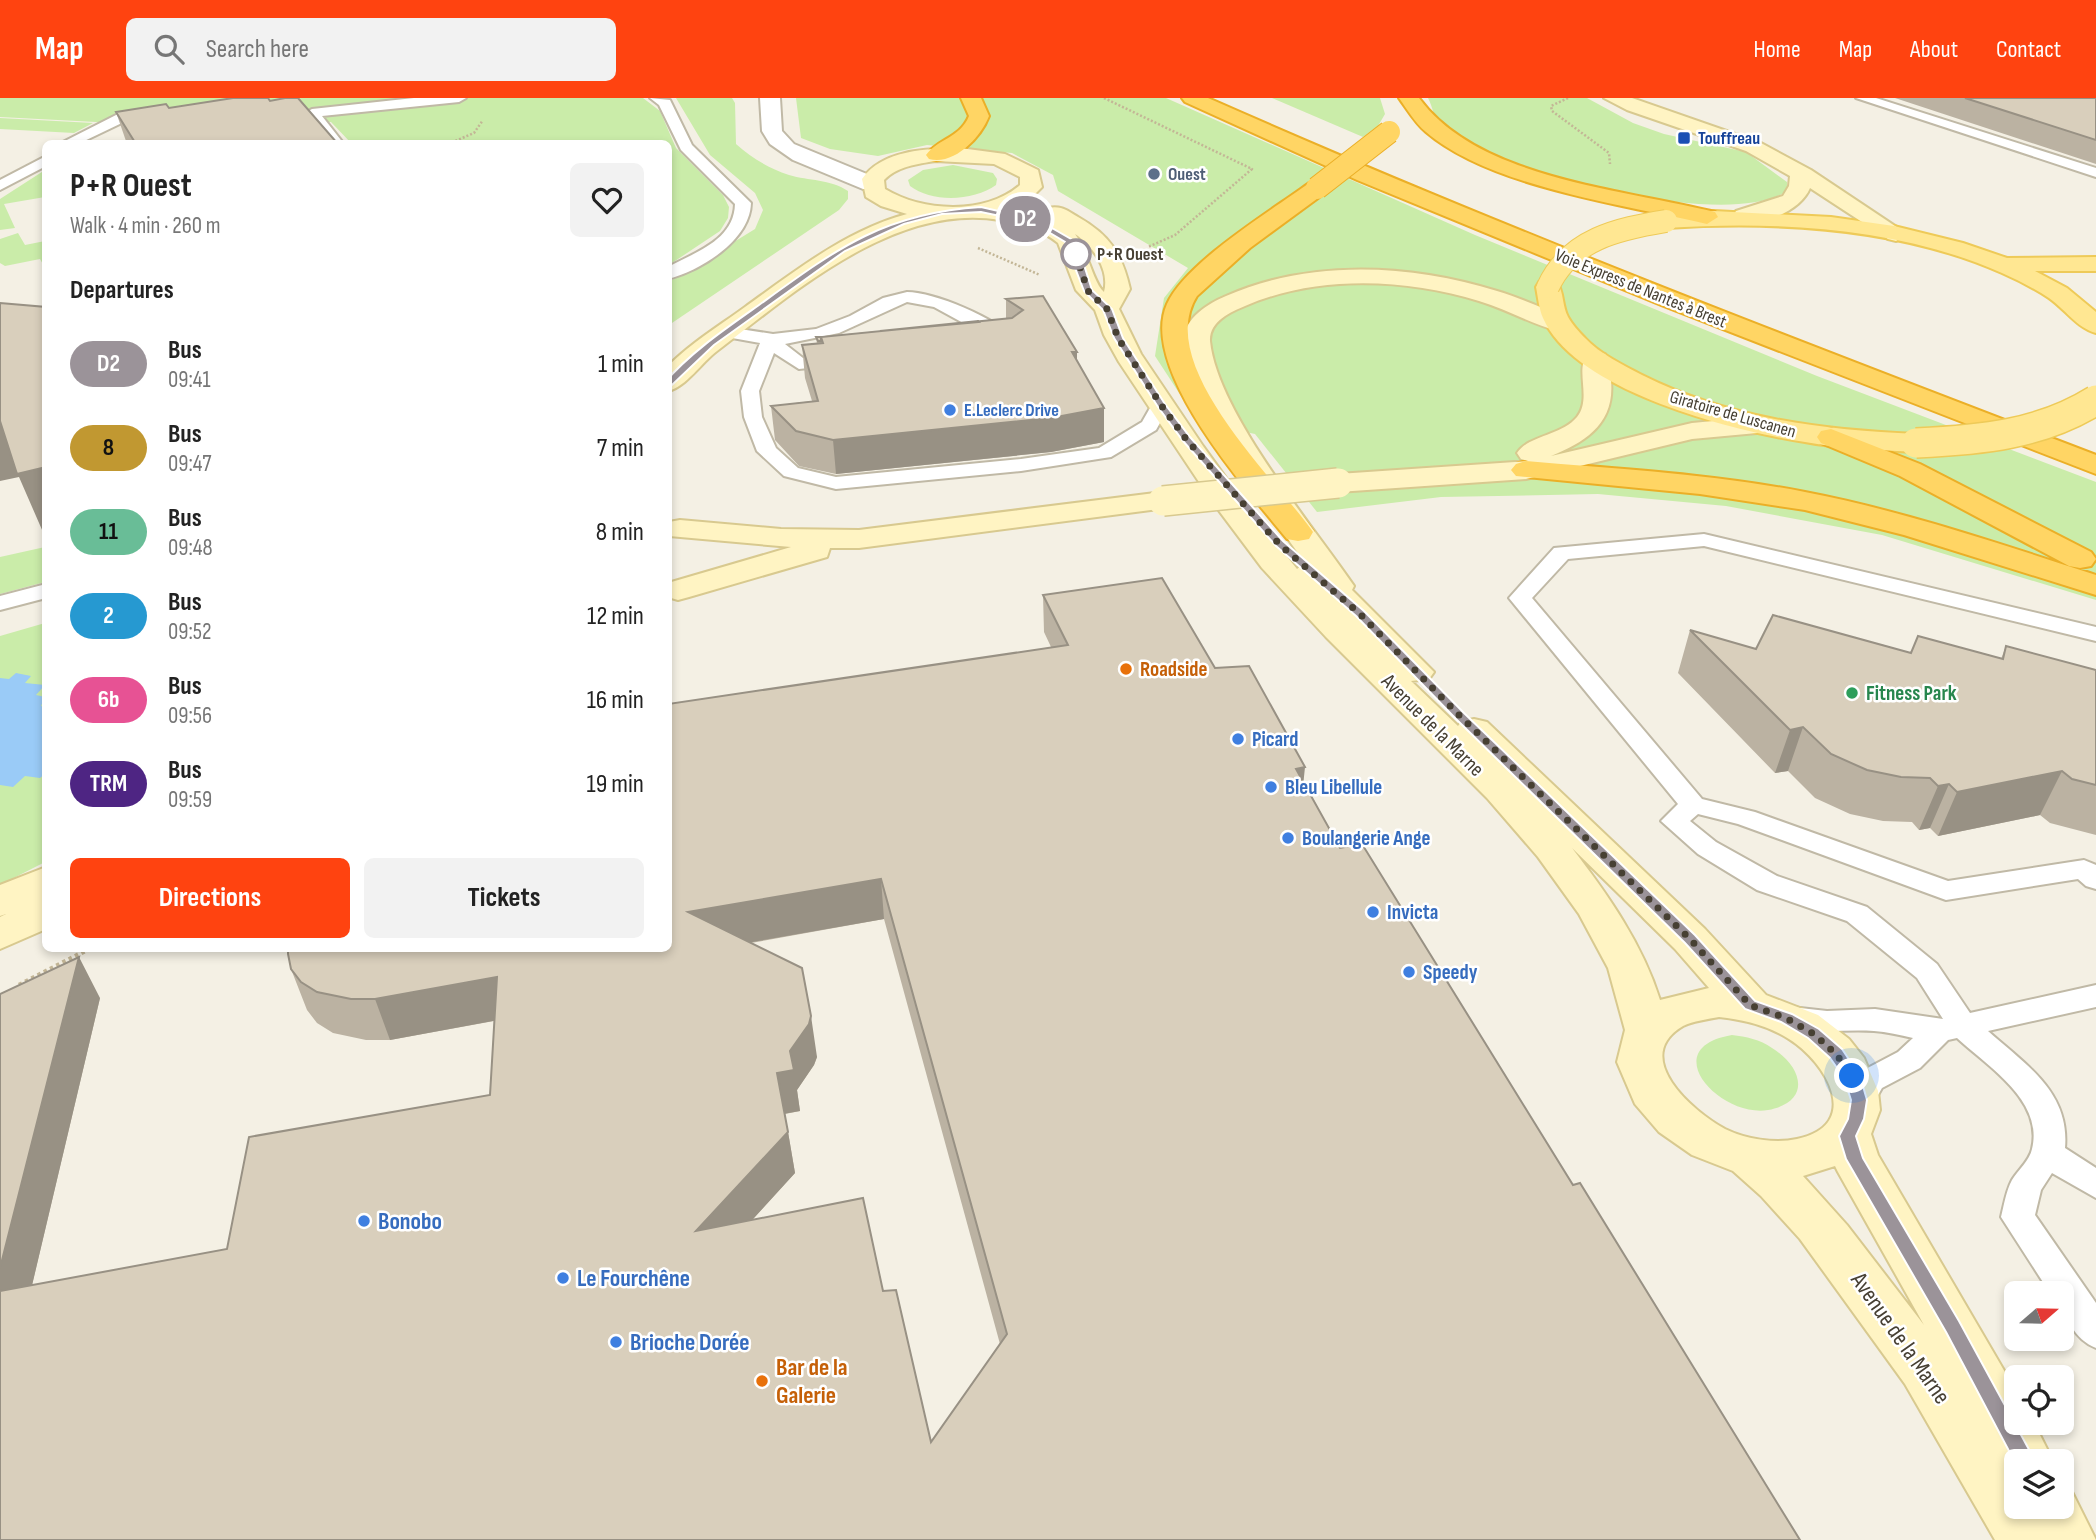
<!DOCTYPE html>
<meta charset="utf-8">
<style>
:root{--surface:#fff;--page:#f2f2f2;--text:#222;--muted:#767676;--accent:#ff4310}
body{margin:0;font-family:"Sofia Sans Condensed",sans-serif;background:var(--page);color:var(--text);height:100vh;display:flex;flex-direction:column;font-size:26px;white-space:nowrap}
*{box-sizing:border-box;margin:0}
p{font-size:23px;color:var(--muted)}
.icon{flex:none;width:38px;height:38px;fill:none;stroke:currentColor;stroke-width:2;stroke-linecap:round;stroke-linejoin:round}
.map{position:relative;flex:1;overflow:hidden}
.details{position:absolute;left:42px;top:42px;width:630px;height:812px;display:flex;flex-direction:column;background:var(--surface);border-radius:10px;box-shadow:0 4px 10px #0003}
.details>*{flex:none}
.badge{padding:0 14px;border-radius:23px;font-size:24px;line-height:46px}
.needle{width:46px;rotate:70deg}
.fabs{position:absolute;left:2004px;top:1183px;display:grid;gap:14px}
.fabs a{display:grid;place-items:center;width:70px;height:70px;border-radius:10px;background:var(--surface);box-shadow:0 4px 10px #0003;font-size:35px}
.you{position:absolute;width:35px;height:35px;margin:-18px;border:5px solid #fff;border-radius:50%;background:#1a73e8;box-shadow:0 0 0 10px #1a73e833}
.map>.badge{position:absolute;translate:-50% -50%;box-shadow:0 0 0 4px #fff}
h2{padding:0 28px;font-size:26px;line-height:63px}
.round{display:grid;place-items:center;flex:none;width:74px;height:74px;border-radius:10px;background:var(--page)}
.overview{display:flex;align-items:center;justify-content:space-between;height:119px;padding:0 28px}
h1{font-size:33px;font-weight:700;line-height:52px}
.action{display:flex;gap:14px;margin-top:auto;padding:14px 28px}
.action a{flex:1;height:80px;border-radius:10px;background:var(--accent);color:#fff;font-size:28px;font-weight:700;line-height:80px;text-align:center}
.action a+a{background:var(--page);color:var(--text)}
ul{padding:0;list-style:none}
li{display:flex;align-items:center;gap:21px;height:84px;padding:0 28px}
li div{flex:1}
li b{display:block;font-size:26px}
li em{font-style:normal}
li .badge{min-width:77px;font-weight:700;text-align:center}
header{display:flex;align-items:center;gap:42px;box-sizing:border-box;height:98px;padding:0 35px;background:var(--accent);color:#fff}
header strong{font-size:33px}
nav{display:flex;gap:38px;margin-inline-start:auto;font-size:24px}
.search{width:490px;height:63px;background:var(--page);display:flex;align-items:center;gap:18px;box-sizing:border-box;padding:0 24px;border-radius:10px;color:var(--muted);font-size:26px}
.map>svg:first-child{display:block}
.green{fill:#caeca9}
.water{fill:#9acbf7}
.lines{fill:none;stroke-linecap:round;stroke-linejoin:round}
.lane-casing{stroke:#c0b9a6;stroke-width:4}
.street-casing{stroke:#c0b9a6;stroke-width:4}
.secondary-casing{stroke:#d8c98f;stroke-width:4}
.primary-casing{stroke:#eeca58;stroke-width:4}
.highway-casing{stroke:#ebaf27;stroke-width:4}
.path-far1{stroke:#c3b696;stroke-width:2.5;stroke-dasharray:2 2;stroke-linecap:butt}
.path{stroke:#c3b696;stroke-width:4.5;stroke-dasharray:3.5 3.5;stroke-linecap:butt}
.lane{fill:#fff;fill-rule:evenodd}
.street{fill:#fff;fill-rule:evenodd}
.secondary{fill:#fff4c3;fill-rule:evenodd}
.primary{fill:#ffe792;fill-rule:evenodd}
.highway{fill:#ffd564;fill-rule:evenodd}
.secondary-bridge-casing{stroke:#d8c98f;stroke-width:32;stroke-linecap:butt}
.primary-bridge-far1-casing{stroke:#eeca58;stroke-width:24;stroke-linecap:butt}
.primary-bridge-casing{stroke:#eeca58;stroke-width:32;stroke-linecap:butt}
.highway-bridge-casing{stroke:#ebaf27;stroke-width:24;stroke-linecap:butt}
.secondary-bridge{stroke:#fff4c3;stroke-width:29}
.primary-bridge-far1{stroke:#ffe792;stroke-width:22}
.primary-bridge{stroke:#ffe792;stroke-width:29}
.highway-bridge{stroke:#ffd564;stroke-width:22}
.wall{fill:#bbb2a2;fill-rule:evenodd}
.shaded-wall{fill:#989184}
.building{fill:#d9cfbc;stroke:#989184;stroke-width:2;fill-rule:evenodd}
.line{fill:#9b9399;stroke:#fff;stroke-width:2}
.walk{stroke:#474033;stroke-width:7;stroke-dasharray:0 12.6}
.transit-dot{fill:#1a4fb4;stroke:#fff;stroke-width:2.5}
.service-dot{fill:#5c6f8a;stroke:#fff;stroke-width:2.5}
.stop-dot{fill:#fff;stroke:#9b9399;stroke-width:3.5}
.shop-dot{fill:#3f7fe0;stroke:#fff;stroke-width:2.5}
.food-dot{fill:#e8710a;stroke:#fff;stroke-width:2.5}
.leisure-dot{fill:#2e9e5b;stroke:#fff;stroke-width:2.5}
.labels{text-anchor:middle;stroke-width:5;stroke-linejoin:round;paint-order:stroke}
.far-transit-label{font-size:18px;font-weight:bold;fill:#164399;stroke:#fff;text-anchor:start}
.far-service-label{font-size:18px;font-weight:bold;fill:#4e5e75;stroke:#fff;text-anchor:start}
.far-stop-label{font-size:18px;font-weight:bold;fill:#474033;stroke:#fff;text-anchor:start}
.far-street-label{font-size:18px;fill:#474033;stroke:#fff}
.far-shop-label{font-size:18px;font-weight:bold;fill:#366cbe;stroke:#fff;text-anchor:start}
.food-label{font-size:21px;font-weight:bold;fill:#c56008;stroke:#fff;text-anchor:start}
.leisure-label{font-size:21px;font-weight:bold;fill:#27864d;stroke:#fff;text-anchor:start}
.street-label{font-size:21px;fill:#474033;stroke:#fff}
.shop-label{font-size:21px;font-weight:bold;fill:#366cbe;stroke:#fff;text-anchor:start}
.near-shop-label{font-size:24px;font-weight:bold;fill:#366cbe;stroke:#fff;text-anchor:start}
.near-street-label{font-size:24px;fill:#474033;stroke:#fff}
.near-food-label{font-size:24px;font-weight:bold;fill:#c56008;stroke:#fff;text-anchor:start}
</style>
<header>
<strong>Map</strong>
<div class="search"><svg class="icon" aria-label="search" viewBox="0 0 24 24"><circle cx="10" cy="10" r="6"/><path d="M15 15l6 6"/></svg>Search here</div>
<nav><a>Home</a><a>Map</a><a>About</a><a>Contact</a></nav>
</header>
<div class="map">
<svg width="2096" height="1442" viewBox="0 0 2096 1442">
<rect width="100%" height="100%" fill="#f4f0e4"/>
<path class="green" d="M0 0H643L660 13 676 50 723 97 729 109 728 120 720 133 669 167 668 46 351 45 331 24 173 28 0 19Z
M676 0H732L735 5 736 46C752 60 768 70 789 77 809 83 830 81 848 93V101L839 112 669 227V184L755 131 763 112 755 95 710 57Z
M796 0H1166L1475 137 1817 278 2096 384V502L1882 437 1726 408 1598 396 1441 399 1317 414 1255 336 1198 324 1155 258 1164 200 1188 170 1058 93 1053 77 1012 55 927 47 878 58 830 51 801 40Z
M1272 0H1380L1385 16 1378 28 1363 39Z
M1428 0H1587L1633 25 1664 36 1746 54 1787 84V93C1728 134 1493 74 1442 28 1433 20 1433 9 1428 0Z
M0 20 93 25 74 35 0 31Z
M953 67 993 75 997 81 996 87C974 103 932 105 910 88L908 82 923 72Z
M45 72V99L4 106 15 130 0 132V101Z
M18 135 25 147 45 143V170L40 161 5 168 0 165V141Z
M45 449V484L0 496V459Z
M45 525V764L0 787V538Z
M1732 937C1746 939 1760 941 1772 950 1803 969 1812 1004 1768 1012 1720 1020 1655 950 1732 937Z"/>
<path class="water" d="M16 575 31 578 25 585 45 587 36 597 45 599 41 608 45 609 46 675 40 680 25 678 13 689 0 687V580L9 581Z"/>
<g class="lines">
<defs>
<path id="lane" d="M414 0H466L459 4 322 18 344 46H329L305 15 312 11Z
M650 0 670 2 692 47 751 105C750 142 702 172 668 181V169C696 154 734 142 735 106L681 52 659 7Z
M1856 0H1876L2096 70V79Z
M153 11 158 12V18L126 23 78 46H59L118 16Z
M46 58V68L0 92V82Z
M907 194C934 194 996 220 1013 240L1004 245 998 244 934 209 907 204 839 235 785 246 803 260 837 257 846 262 837 267 799 271 774 255 759 293 762 319 776 350 798 370 836 379 1021 361 1099 350 1142 324 1154 303 1161 301 1170 307 1156 332 1111 359 1021 373 836 391 784 378 757 353 744 319 741 293 760 245 721 238 718 234 727 229 773 236 816 231 850 218 883 200Z
M1704 436 2096 529V543L1704 448 1568 461 1532 500 1702 701 1755 714 1948 783 2084 762 2096 767V791L2086 788 2078 781 1946 802 1738 726 1698 716 1690 723 1716 744 1777 778 1867 809 1937 866 1970 915 2096 887V909L1988 933C2026 967 2070 994 2065 1050L2096 1070V1100L2052 1075 2041 1092 2035 1117 2096 1205V1250C2075 1242 2062 1217 2062 1195H2050L2001 1119C2004 1107 2006 1093 2012 1082 2018 1072 2030 1062 2032 1051 2044 1002 1987 968 1957 940L1948 942 1920 970 1882 990 1870 1011 1859 1014 1848 1011 1843 1002 1860 974 1898 954 1913 940C1900 937 1887 934 1874 933 1842 931 1812 937 1780 928L1776 920 1780 912 1791 909 1827 913 1875 911 1943 921 1917 880 1847 823 1757 792 1698 756 1661 723 1678 706 1509 500 1554 450Z
M46 486V500L0 512V498Z"/>
<path id="street" d="M760 0H780L782 33 794 46 879 81 882 86 879 91H863L793 62 770 46 762 33Z"/>
<path id="secondary" d="M1604 0H1632L1761 45 1811 72 1907 136 1896 143 1888 141 1810 90C1800 114 1760 129 1736 123L1733 118 1736 113 1783 98 1789 88 1790 78 1746 53 1627 12Z
M960 50 1005 56 1038 72 1042 89 1026 105 1012 111 1051 121 1045 115 1048 110C1061 107 1068 113 1078 119 1110 137 1122 156 1130 191L1119 211 1141 256 1203 348 1249 412 1297 471 1305 465C1271 417 1186 298 1184 242 1184 220 1209 205 1226 198 1310 161 1411 166 1497 193 1521 200 1544 211 1567 220L1571 225 1567 230 1558 233C1531 226 1506 211 1479 203 1405 180 1316 177 1245 208 1230 214 1209 224 1210 243 1217 314 1313 428 1354 488L1352 492 1434 574 1429 581 1411 583 1458 628 1461 624 1474 621 1487 624 1705 831 1766 897 1818 917 1849 941 1864 960 1878 993 1880 1012 1871 1036 1878 1057 2016 1293V1325H2034L2053 1363H2016V1409H2062V1387L2070 1390 2096 1442H1995L1905 1286 1800 1141 1761 1098 1733 1073 1692 1057 1659 1034 1635 1006 1617 964 1625 932 1608 870 1579 816 1538 759 1487 700 1326 539 1262 470 1211 402 1119 264 1104 237 1095 212 1076 192 1058 145C1041 131 1022 126 1000 122 896 104 794 194 717 253 702 264 686 289 668 293V268C691 245 719 228 745 209 795 173 847 132 907 116L881 108 866 99 862 81C883 51 927 51 960 50ZM936 63 994 66 1020 79V87C985 117 923 114 885 91L884 82C898 68 917 66 936 63ZM1075 136C1093 148 1110 172 1104 194 1093 185 1088 153 1075 136ZM1572 750 1675 851 1709 890 1660 902C1642 845 1608 797 1572 750ZM1719 919C1744 922 1767 927 1789 941 1827 965 1863 1027 1797 1041 1775 1046 1745 1041 1725 1031 1692 1013 1630 959 1683 928 1693 923 1708 921 1719 919ZM1835 1068 1838 1074 1924 1227 1847 1127 1803 1078Z
M1596 254 1605 256C1611 264 1610 274 1611 283 1615 325 1586 344 1551 358L1692 325 1757 319 1767 321 1771 327 1767 333 1757 335 1692 341 1526 381 1338 394 1328 391 1323 385 1328 379 1338 376 1528 363 1521 361 1517 355C1529 337 1561 338 1577 319 1592 300 1575 274 1587 256Z
M1163 394 1174 397 1178 403 1174 409 859 450H830L827 459 689 499 678 502 668 499V485L791 449 669 438V424L680 422 781 431 859 432Z
M46 769V831L0 851V819L6 816 0 818V787Z"/>
<path id="primary" d="M1714 113 1831 119 1894 128 1963 145 2007 160 2096 159V173H2035L2067 190 2096 214V235C2077 230 2065 211 2049 200 2035 191 2018 182 2002 175 1899 129 1777 123 1666 130L1655 123 1666 116Z
M1548 182 1557 184C1564 194 1562 208 1568 219 1572 226 1579 234 1585 240 1600 256 1623 267 1642 277 1728 320 1821 332 1916 336L1926 339 1930 345 1926 351 1916 354C1879 352 1842 351 1805 344 1733 333 1575 293 1543 220 1539 211 1538 199 1536 189L1539 184Z"/>
<path id="highway" d="M961 0H981L989 18C981 39 954 68 929 61L926 57C939 40 960 40 969 18Z
M1182 0H1208C1500 129 1798 243 2096 357V376L1661 207 1357 82 1185 4Z
M1399 0H1419C1478 81 1623 91 1715 114L1718 119 1707 126C1625 107 1490 89 1426 34 1415 25 1407 11 1399 0Z
M1317 84 1328 90 1325 95 1250 150 1197 198C1153 267 1277 382 1313 434L1309 441 1298 443 1287 441C1248 393 1138 271 1167 206 1186 164 1271 113 1309 85Z
M1831 331 1920 366 2091 454 2096 461 2091 468 2080 470 2069 468 1900 378 1821 345 1817 339 1821 333Z
M1526 363C1619 371 1713 376 1805 394 1904 413 2000 446 2096 477V497L1904 437 1805 412 1700 396 1516 378 1511 372 1516 366Z"/>
</defs>
<use href="#lane" class="lane-casing"/>
<use href="#street" class="street-casing"/>
<use href="#secondary" class="secondary-casing"/>
<use href="#primary" class="primary-casing"/>
<use href="#highway" class="highway-casing"/>
<path class="path-far1" d="M1104 0 1252 71 1175 137 1148 149
M1568 0 1551 8 1552 13 1609 55 1610 66
M448 46 474 35 483 22
M978 150 1040 177"/>
<path class="path" d="M19 887 91 850"/>
<use href="#lane" class="lane"/>
<use href="#street" class="street"/>
<use href="#secondary" class="secondary"/>
<use href="#primary" class="primary"/>
<use href="#highway" class="highway"/>
<defs>
<path id="secondary-bridge" d="M1163 403 1338 385"/>
<path id="primary-bridge-far1" d="M1548 189C1570 141 1618 131 1666 123"/>
<path id="primary-bridge" d="M1916 345C1980 342 2040 337 2096 302"/>
<path id="highway-bridge" d="M1317 90 1389 34"/>
</defs>
<use href="#secondary-bridge" class="secondary-bridge-casing"/>
<use href="#primary-bridge-far1" class="primary-bridge-far1-casing"/>
<use href="#primary-bridge" class="primary-bridge-casing"/>
<use href="#highway-bridge" class="highway-bridge-casing"/>
<use href="#secondary-bridge" class="secondary-bridge"/>
<use href="#primary-bridge-far1" class="primary-bridge-far1"/>
<use href="#primary-bridge" class="primary-bridge"/>
<use href="#highway-bridge" class="highway-bridge"/>
</g>
<path class="wall" d="M1895 0H2096V66Z
M270 3 338 46H127L116 14Z
M1043 198 1077 254V263L1104 310V344L1051 354 836 376 799 368 775 342 771 308 812 303 805 280 802 247 817 246 816 239 1006 221V201Z
M1043 497 1215 570 1304 684 1340 750 1573 1087 1800 1442H0V896L100 900 32 1187 227 1151 490 997 494 923 390 942H366L333 935 317 925 307 912 291 871 1051 549 1044 534ZM884 821 1000 1246 931 1344 883 1193 752 1122 795 1075 785 1016 800 1013 797 992 814 967 817 959 751 845Z
M1690 532 1756 551 1911 555 2001 561 2006 548 2096 572V737L2050 725 2040 717 1938 738 1930 730 1919 732 1912 724 1883 723 1850 716 1815 700 1788 673 1775 675 1678 575Z"/>
<path class="shaded-wall" d="M1072 254H1077V286Z
M1104 310V344L1051 354 836 376 833 342Z
M0 321 46 369V441L19 379 0 383Z
M1803 629 1788 673 1775 675 1790 632Z
M1305 669 1301 708 1296 671Z
M2062 673 2040 717 1938 738 1957 694Z
M1949 686 1930 730 1919 732 1938 688Z
M881 781 884 821 695 854 688 814Z
M79 859 100 900 21 1234 0 1203V1170Z
M497 879 509 920 390 942 375 901Z
M811 918 817 959 814 967 797 992 800 1013 783 1016 777 975Z
M788 1034 795 1075 705 1174 696 1133Z"/>
<path class="building" d="M233 0H268L270 3 285 0H298L338 46H136L116 14 166 6 169 10Z
M1965 0H2096V42Z
M1043 198 1077 254H1072L1104 310 1051 320 833 342 796 333 771 308 818 303 802 247 823 245 821 239 1012 220 1023 212 1006 201Z
M0 205 46 209V369L17 376 0 323Z
M978 223 979 224 880 233Z
M816 239H821V243H818Z
M1162 480 1215 570 1249 568 1305 669 1296 671 1340 750 1362 746 1573 1087 1580 1085 1800 1442H0V1193L227 1151 249 1039 490 997 497 879 375 901H351L317 894 301 884 291 871 288 856V850H668V606L1068 547 1043 497ZM881 781 1007 1236 931 1344 896 1192 883 1193 863 1100 696 1133 788 1034 777 975 794 972 790 953 809 926 811 918 802 870 688 814Z
M1773 517 1911 555 1918 538 2003 561 2006 548 2096 572V687L2072 681 2062 673 1957 694 1949 686 1938 688 1930 680 1901 679 1867 672 1831 656 1803 629 1790 632 1690 532 1756 551Z
M79 859 0 1170V896Z"/>
<path class="line" d="M981 109 1038 122 1071 141 1079 151 1092 192 1112 211 1123 240 1165 306 1190 339 1283 443 1364 513 1465 616 1695 837 1755 903 1792 916 1819 931 1842 951 1860 978 1867 1002 1864 1021 1856 1038 1863 1060 1959 1223 2032 1357 2035 1363 2032 1370 2025 1372 2018 1370 1946 1234 1846 1061 1839 1038 1848 1021 1851 1002 1844 980 1830 960 1808 940 1781 924 1745 911 1685 845 1456 621 1356 518 1276 448 1183 343 1158 309 1114 240 1103 212 1084 193 1065 144 1033 125 981 114 942 116 904 126 845 153 714 247 672 287 664 285C691 254 725 231 759 207 835 152 883 115 981 109Z"/>
<g class="lines">
<path class="walk" d="M1076 156 1074 151 1088 193 1107 211 1118 240 1161 307 1186 341 1279 446 1360 516 1461 619 1690 841 1750 907 1786 920 1814 936 1836 956 1852 978"/>
</g>
<rect class="transit-dot" x="1677" y="33" width="14" height="14" rx="3.5"/>
<circle class="service-dot" cx="1154" cy="76" r="7"/>
<circle class="stop-dot" cx="1076" cy="156" r="14"/>
<g class="shop-dot">
<circle cx="950" cy="312" r="7"/>
<circle cx="1238" cy="641" r="7"/>
<circle cx="1271" cy="689" r="7"/>
<circle cx="1288" cy="740" r="7"/>
<circle cx="1373" cy="814" r="7"/>
<circle cx="1409" cy="874" r="7"/>
<circle cx="364" cy="1123" r="7"/>
<circle cx="563" cy="1180" r="7"/>
<circle cx="616" cy="1244" r="7"/>
</g>
<g class="food-dot">
<circle cx="1126" cy="571" r="7"/>
<circle cx="762" cy="1283" r="7"/>
</g>
<circle class="leisure-dot" cx="1852" cy="595" r="7"/>
<g class="labels">
<g class="far-transit-label">
<text x="1698" y="46">Touffreau</text>
</g>
<g class="far-service-label">
<text x="1168" y="82">Ouest</text>
</g>
<g class="far-stop-label">
<text x="1097" y="162">P+R Ouest</text>
</g>
<g class="far-street-label">
<text transform="translate(1641 190) rotate(22)" y="6">Voie Express de Nantes à Brest</text>
<text transform="translate(1733 316) rotate(16)" y="6">Giratoire de Luscanen</text>
</g>
<g class="far-shop-label">
<text x="964" y="318">E.Leclerc Drive</text>
</g>
<g class="food-label">
<text x="1140" y="578">Roadside</text>
</g>
<g class="leisure-label">
<text x="1866" y="602">Fitness Park</text>
</g>
<g class="street-label">
<text transform="translate(1433 627) rotate(45)" y="7">Avenue de la Marne</text>
</g>
<g class="shop-label">
<text x="1252" y="648">Picard</text>
<text x="1285" y="696">Bleu Libellule</text>
<text x="1302" y="747">Boulangerie Ange</text>
<text x="1387" y="821">Invicta</text>
<text x="1423" y="881">Speedy</text>
</g>
<g class="near-shop-label">
<text x="378" y="1131">Bonobo</text>
<text x="577" y="1188">Le Fourchêne</text>
<text x="630" y="1252">Brioche Dorée</text>
</g>
<g class="near-street-label">
<text transform="translate(1901 1240) rotate(55)" y="8">Avenue de la Marne</text>
</g>
<g class="near-food-label">
<text x="776" y="1277">Bar de la<tspan x="776" dy="28">Galerie</tspan></text>
</g>
</g>
</svg>
<div class="fabs">
<a><svg class="needle" viewBox="-14 -14 28 28"><path d="M0-13l5 13h-10z" fill="#e53935"/><path d="M0 13l5-13h-10z" fill="#767676"/></svg></a>
<a><svg class="icon" aria-label="locate" viewBox="0 0 24 24"><circle cx="12" cy="12" r="6"/><path d="M12 2v4M12 18v4M2 12h4M18 12h4"/></svg></a>
<a><svg class="icon" aria-label="layers" viewBox="0 0 24 24"><path d="M12 4l9 5-9 5-9-5zM3 14l9 5 9-5"/></svg></a>
</div>
<div class="you" style="left:1852px;top:978px"></div>
<b class="badge" style="left:1025px;top:121px;background:#9b9399;color:#fff">D2</b>
<section class="details">
<div class="overview"><div><h1>P+R Ouest</h1><p>Walk · 4 min · 260 m</p></div><a class="round"><svg class="icon" aria-label="heart" viewBox="0 0 24 24"><path d="M12 20l-8-8c-3-5 5-10 8-4 3-6 11-1 8 4z"/></svg></a></div>
<h2>Departures</h2>
<ul>
<li><span class="badge" style="background:#9b9399;color:#fff">D2</span><div><b>Bus</b><p>09:41</p></div><em>1 min</em></li>
<li><span class="badge" style="background:#c19831;color:#111">8</span><div><b>Bus</b><p>09:47</p></div><em>7 min</em></li>
<li><span class="badge" style="background:#69bd97;color:#111">11</span><div><b>Bus</b><p>09:48</p></div><em>8 min</em></li>
<li><span class="badge" style="background:#2699d1;color:#fff">2</span><div><b>Bus</b><p>09:52</p></div><em>12 min</em></li>
<li><span class="badge" style="background:#e75294;color:#fff">6b</span><div><b>Bus</b><p>09:56</p></div><em>16 min</em></li>
<li><span class="badge" style="background:#4e2583;color:#fff">TRM</span><div><b>Bus</b><p>09:59</p></div><em>19 min</em></li>
</ul>
<div class="action"><a>Directions</a><a>Tickets</a></div>
</section>
</div>
